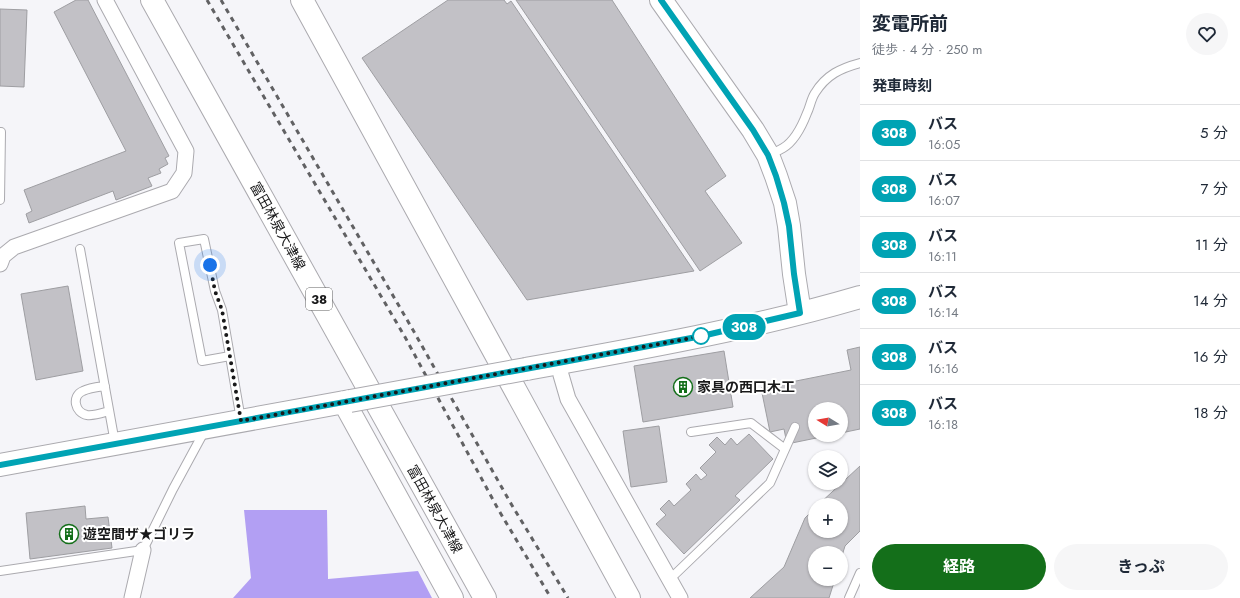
<!DOCTYPE html>
<html lang="ja">
<meta charset="utf-8">
<style>
:root{--surface:#fff;--page:#f6f6f7;--text:#1f2937;--muted:#747a83;--line:#e0e1e3;--accent:#146f1a}
body{margin:0;font-family:Jost,"Noto Sans JP",sans-serif;background:var(--page);color:var(--text);height:100vh;display:flex;flex-direction:column;font-size:15px;white-space:nowrap}
*{box-sizing:border-box;margin:0}
p{font-size:13px;color:var(--muted)}
.icon{flex:none;width:22px;height:22px;fill:none;stroke:currentColor;stroke-width:2;stroke-linecap:round;stroke-linejoin:round}
.map{position:relative;flex:1;overflow:hidden}
.drawer{display:flex;flex-direction:column;background:var(--surface);width:380px}
.drawer>*{flex:none}
.badge{padding:0 8px;border-radius:13px;font-size:14px;line-height:26px}
.needle{width:26px;rotate:281deg}
.fabs{position:absolute;left:808px;top:402px;display:grid;gap:8px}
.fabs a{display:grid;place-items:center;width:40px;height:40px;border-radius:50%;background:var(--surface);box-shadow:0 1px 3px #0004;font-size:20px}
.you{position:absolute;width:20px;height:20px;margin:-10px;border:3px solid #fff;border-radius:50%;background:#1a73e8;box-shadow:0 0 0 6px #1a73e833}
.map>.badge{position:absolute;translate:-50% -50%;box-shadow:0 0 0 2px #fff}
h2{padding:0 12px;font-size:15px;line-height:36px}
.round{display:grid;place-items:center;flex:none;width:42px;height:42px;border-radius:21px;background:var(--page)}
.overview{display:flex;align-items:center;justify-content:space-between;height:68px;padding:0 12px}
h1{font-size:19px;font-weight:700;line-height:30px}
.action{display:flex;gap:8px;margin-top:auto;padding:8px 12px}
.action a{flex:1;height:46px;border-radius:24px;background:var(--accent);color:#fff;font-size:16px;font-weight:700;line-height:46px;text-align:center}
.action a+a{background:var(--page);color:var(--text)}
ul{padding:0;list-style:none}
li{display:flex;align-items:center;gap:12px;height:56px;padding:0 12px;border-top:1px solid var(--line)}
li div{flex:1}
li b{display:block;font-size:15px}
li em{font-style:normal}
li .badge{min-width:44px;font-weight:700;text-align:center}
main{display:flex;flex:1;min-height:0}
.map>svg:first-child{display:block}
.forest{fill:#b29ff3}
.building{fill:#c2c1c6;stroke:#9e9ea2}
.lines{fill:none;stroke-linecap:round;stroke-linejoin:round}
.lane-casing{stroke:#abaaaf;stroke-width:10}
.street-casing{stroke:#abaaaf;stroke-width:17}
.secondary-casing{stroke:#abaaaf;stroke-width:24}
.primary-casing{stroke:#abaaaf;stroke-width:24}
.lane{stroke:#fff;stroke-width:8}
.street{stroke:#fff;stroke-width:15}
.secondary{stroke:#fff;stroke-width:22}
.primary{stroke:#fff;stroke-width:22}
.rail{stroke:#616163;stroke-width:3;stroke-dasharray:5 5;stroke-linecap:butt}
.secondary-bridge-casing{stroke:#abaaaf;stroke-width:24;stroke-linecap:butt}
.secondary-bridge{stroke:#fff;stroke-width:22}
.line-casing{stroke:#fff;stroke-width:9}
.line{stroke:#00a3b4;stroke-width:6}
.walk{stroke:#19191a;stroke-width:4;stroke-dasharray:0 7.2}
.stop-dot{fill:#fff;stroke:#00a3b4;stroke-width:2}
.labels{text-anchor:middle;stroke-width:4;stroke-linejoin:round;paint-order:stroke}
.shield{fill:#fff;stroke:#5e5e5f;stroke-width:1}
.shield-label{font-size:13px;font-weight:bold;fill:#19191a}
.street-label{font-size:14px;fill:#19191a;stroke:#fff}
.poi-label{font-size:14px;font-weight:bold;fill:#19191a;stroke:#fff;text-anchor:start}
</style>
<main>
<div class="map">
<svg width="860" height="598" viewBox="0 0 860 598">
<rect width="100%" height="100%" fill="#f5f5f9"/>
<path class="forest" d="M244 510H327L328 579 418 571 432 598H233L251 578Z"/>
<path class="building" d="M76 0H88L169 156 165 158 168 164 159 169 161 173 148 178 152 186 116 200 113 191 29 223 26 214 32 211 24 190 126 151 54 12Z
M448 0H504L507 4 511 1 694 271 527 300 362 58Z
M516 0H612L726 176 705 191 742 243 700 271Z
M0 9 27 10 24 87 0 86Z
M68 286 83 371 36 380 21 294Z
M860 347V429L841 433V409H815V435H831L787 444 784 429 770 432 761 388 851 370 847 350Z
M724 351 733 407 643 422 634 366Z
M659 426 667 482 631 487 623 431Z
M749 434 773 459 735 496 740 500 684 554 656 524 666 515 660 509 669 500 674 506 691 490 686 484 696 474 701 480 707 475 700 468 716 452 709 445 717 437 725 445 731 438 737 445Z
M860 466V531L845 546 841 559V553H815V579H835L829 598H750L784 567 805 518 815 508V531H841V505H818Z
M85 506 86 519 108 517 112 548 30 559 26 513Z"/>
<g class="lines">
<defs>
<path id="lane" d="M0 132H1L0 200
M769 155C773 153 778 151 783 148 795 141 802 126 807 113 810 107 811 99 815 93 826 75 841 68 860 63
M80 249 115 443
M230 356 202 361 179 243 204 239 215 291 222 310 241 420
M105 386C98 387 89 388 83 391 71 396 75 413 87 415 94 416 102 413 109 411
M691 432 751 423 785 449
M0 571 143 550 173 489 205 430
M669 580 770 483 795 427
M849 598 860 573"/>
<path id="street" d="M0 264 3 256 14 247 172 191 184 173 186 151 105 0
M559 363 561 375 568 399 680 598
M132 598 143 550"/>
<path id="secondary" d="M661 0 753 130 768 155 776 176 785 203 789 226 794 274 800 313
M526 369C638 349 751 329 860 297
M344 402 452 598
M0 465 350 401"/>
<path id="primary" d="M152 0 485 598
M302 0 629 598"/>
</defs>
<use href="#lane" class="lane-casing"/>
<use href="#street" class="street-casing"/>
<use href="#secondary" class="secondary-casing"/>
<use href="#primary" class="primary-casing"/>
<use href="#lane" class="lane"/>
<use href="#street" class="street"/>
<use href="#secondary" class="secondary"/>
<use href="#primary" class="primary"/>
<path class="rail" d="M207 0 405 337 498 509 551 598
M221 0 413 330 510 502 568 598"/>
<defs>
<path id="secondary-bridge" d="M350 401 526 369"/>
</defs>
<use href="#secondary-bridge" class="secondary-bridge-casing"/>
<use href="#secondary-bridge" class="secondary-bridge"/>
</g>
<g class="lines">
<defs>
<path id="line" d="M0 465 558 363 702 336 800 313 794 274 789 226 784 203 776 176 768 155 753 130 661 0"/>
</defs>
<use href="#line" class="line-casing"/>
<use href="#line" class="line"/>
<path class="walk" d="M210 265 215 291 222 310 241 421 702 336H701"/>
</g>
<defs>
<symbol id="building-ring" viewBox="-11 -11 22 22"><circle r="9.5" fill="#fff" stroke="#146f1a" stroke-width="1.5"/><path d="M-4-6H4V6H1V3H-1V6H-4ZM-2.5-4.3h1.7v1.8h-1.7ZM.8-4.3h1.7v1.8H.8ZM-2.5-1h1.7V.8h-1.7ZM.8-1h1.7V.8H.8Z" fill="#146f1a"/></symbol>
</defs>
<g fill-rule="evenodd">
<use href="#building-ring" x="672" y="376" width="22" height="22"/>
<use href="#building-ring" x="58" y="523" width="22" height="22"/>
</g>
<circle class="stop-dot" cx="701" cy="336" r="8"/>
<g class="labels">
<rect class="shield" x="306" y="288" width="26" height="22" rx="3"/>
<g class="shield-label">
<text x="319" y="304">38</text>
</g>
<g class="street-label">
<text transform="translate(278 226) rotate(61)" y="5">富田林泉大津線</text>
<text transform="translate(435 509) rotate(61)" y="5">富田林泉大津線</text>
</g>
<g class="poi-label">
<text x="697" y="392">家具の西口木工</text>
<text x="83" y="539">遊空間ザ★ゴリラ</text>
</g>
</g>
</svg>
<div class="fabs">
<a><svg class="needle" viewBox="-14 -14 28 28"><path d="M0-13l5 13h-10z" fill="#e53935"/><path d="M0 13l5-13h-10z" fill="#747a83"/></svg></a>
<a><svg class="icon" aria-label="layers" viewBox="0 0 24 24"><path d="M12 4l9 5-9 5-9-5zM3 14l9 5 9-5"/></svg></a>
<a>+</a>
<a>−</a>
</div>
<div class="you" style="left:210px;top:265px"></div>
<b class="badge" style="left:744px;top:327px;background:#00a3b4;color:#fff">308</b>
</div>
<section class="drawer">
<div class="overview"><div><h1>変電所前</h1><p>徒歩 · 4 分 · 250 m</p></div><a class="round"><svg class="icon" aria-label="heart" viewBox="0 0 24 24"><path d="M12 20l-8-8c-3-5 5-10 8-4 3-6 11-1 8 4z"/></svg></a></div>
<h2>発車時刻</h2>
<ul>
<li><span class="badge" style="background:#00a3b4;color:#fff">308</span><div><b>バス</b><p>16:05</p></div><em>5 分</em></li>
<li><span class="badge" style="background:#00a3b4;color:#fff">308</span><div><b>バス</b><p>16:07</p></div><em>7 分</em></li>
<li><span class="badge" style="background:#00a3b4;color:#fff">308</span><div><b>バス</b><p>16:11</p></div><em>11 分</em></li>
<li><span class="badge" style="background:#00a3b4;color:#fff">308</span><div><b>バス</b><p>16:14</p></div><em>14 分</em></li>
<li><span class="badge" style="background:#00a3b4;color:#fff">308</span><div><b>バス</b><p>16:16</p></div><em>16 分</em></li>
<li><span class="badge" style="background:#00a3b4;color:#fff">308</span><div><b>バス</b><p>16:18</p></div><em>18 分</em></li>
</ul>
<div class="action"><a>経路</a><a>きっぷ</a></div>
</section>
</main>
